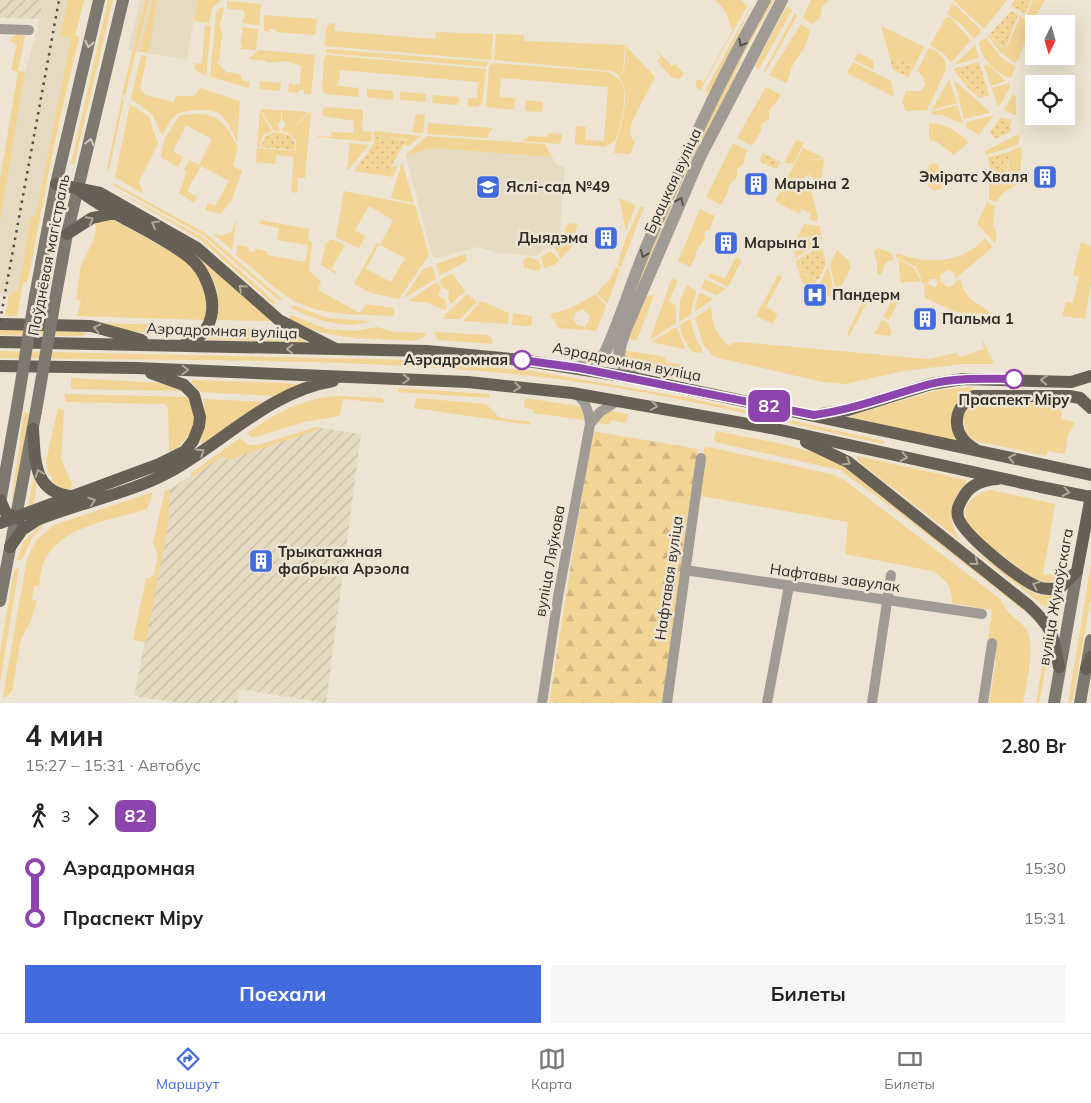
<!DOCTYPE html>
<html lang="ru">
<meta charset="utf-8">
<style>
:root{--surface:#fff;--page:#f6f6f6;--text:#222;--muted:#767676;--line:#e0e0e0;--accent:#426cde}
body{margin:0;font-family:Mulish,sans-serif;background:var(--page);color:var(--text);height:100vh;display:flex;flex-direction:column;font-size:19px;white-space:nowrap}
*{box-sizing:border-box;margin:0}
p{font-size:16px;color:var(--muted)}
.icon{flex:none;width:28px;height:28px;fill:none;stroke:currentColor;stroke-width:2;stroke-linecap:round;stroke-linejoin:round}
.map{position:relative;height:703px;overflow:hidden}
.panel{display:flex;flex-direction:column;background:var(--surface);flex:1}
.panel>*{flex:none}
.badge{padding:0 10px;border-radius:8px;font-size:18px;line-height:32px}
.needle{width:32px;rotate:185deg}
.fabs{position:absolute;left:1025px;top:15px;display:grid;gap:10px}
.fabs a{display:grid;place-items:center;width:50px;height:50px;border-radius:0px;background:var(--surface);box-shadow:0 5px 20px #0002;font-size:25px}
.map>.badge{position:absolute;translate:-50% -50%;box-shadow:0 0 0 2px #fff}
.legs{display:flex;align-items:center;gap:8px;height:55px;padding:0 25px;font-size:16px}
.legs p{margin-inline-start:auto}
.overview{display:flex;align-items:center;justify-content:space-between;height:85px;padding:0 25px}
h1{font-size:28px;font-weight:700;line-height:38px}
.cta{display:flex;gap:10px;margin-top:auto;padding:10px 25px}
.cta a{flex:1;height:58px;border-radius:0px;background:var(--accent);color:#fff;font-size:20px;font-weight:700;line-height:58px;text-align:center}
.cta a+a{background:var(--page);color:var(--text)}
ul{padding:0 25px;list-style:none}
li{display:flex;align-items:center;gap:18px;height:50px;font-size:19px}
li i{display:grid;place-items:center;width:8px;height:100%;margin:0 6px;background:currentColor}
li i::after{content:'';width:12px;height:12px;margin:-6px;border:4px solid;border-radius:50%;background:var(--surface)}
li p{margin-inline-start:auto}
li:first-child i{background:linear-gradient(#0000 50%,currentColor 0)}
li:last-child i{background:linear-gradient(currentColor 50%,#0000 0)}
.tabs{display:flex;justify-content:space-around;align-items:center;height:70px;border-top:1px solid var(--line);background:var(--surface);font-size:14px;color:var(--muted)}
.tabs a{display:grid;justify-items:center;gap:2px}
.tabs .on{color:var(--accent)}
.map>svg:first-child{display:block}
.built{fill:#e6dbc2}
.industrial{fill:url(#industrial-furrows)}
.green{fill:#f2d495}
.forest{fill:url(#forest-firs)}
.park{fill:url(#park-dots)}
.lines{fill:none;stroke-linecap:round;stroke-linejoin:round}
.minor{stroke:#a09c95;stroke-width:10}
.tertiary{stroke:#a09c95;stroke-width:12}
.secondary{stroke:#7e796f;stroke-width:12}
.primary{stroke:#676054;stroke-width:12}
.rail{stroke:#524e46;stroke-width:2.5;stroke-dasharray:2.5 5;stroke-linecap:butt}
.secondary-bridge{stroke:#7e796f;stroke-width:12}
.primary-bridge{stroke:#676054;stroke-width:12}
.oneway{stroke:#57534d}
.oneway2{stroke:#d1c9ba}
.oneway3{stroke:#b1a99a}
.line-1-casing{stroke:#fff;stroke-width:11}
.line-1{stroke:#8e44ad;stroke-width:8}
.stop-1-dot{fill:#fff;stroke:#8e44ad;stroke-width:2.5}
.labels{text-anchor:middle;stroke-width:5;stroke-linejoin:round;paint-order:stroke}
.poi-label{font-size:15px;font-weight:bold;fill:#2f2c26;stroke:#ede4d3;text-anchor:start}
.street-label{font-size:15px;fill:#2f2c26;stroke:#ede4d3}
.stop-label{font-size:15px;font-weight:bold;fill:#2f2c26;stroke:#ede4d3;text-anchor:end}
</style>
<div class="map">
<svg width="1091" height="703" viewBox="0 0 1091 703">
<defs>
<pattern id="industrial-furrows" width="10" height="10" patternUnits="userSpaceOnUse" patternTransform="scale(1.25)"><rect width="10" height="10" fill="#e6dbc2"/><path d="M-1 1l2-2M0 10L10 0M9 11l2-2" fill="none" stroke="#c6bca7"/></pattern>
<pattern id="forest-firs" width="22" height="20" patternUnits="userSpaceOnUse" patternTransform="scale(1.25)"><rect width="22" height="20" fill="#f2d495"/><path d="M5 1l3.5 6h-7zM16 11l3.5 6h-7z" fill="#d0b680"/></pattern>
<pattern id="park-dots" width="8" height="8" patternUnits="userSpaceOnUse" patternTransform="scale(1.25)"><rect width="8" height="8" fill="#f2d495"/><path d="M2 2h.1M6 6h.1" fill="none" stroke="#d0b680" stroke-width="1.8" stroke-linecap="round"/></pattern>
</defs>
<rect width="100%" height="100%" fill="#ede4d3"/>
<path class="built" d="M42 0H81L36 213 30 219 18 290 9 295 0 294V222L25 72 40 19Z
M140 0H197L187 60 128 50Z
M431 148 552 157 558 166H565L559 238 536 256 498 253 478 247 437 258 432 256 406 156Z"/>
<path class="industrial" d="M0 0H42L40 19 0 18Z
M322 428 361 434 326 703 239 689 237 703H180L134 696 168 525 170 489 223 456 228 459Z"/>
<path class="green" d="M68 0H84L75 36 79 37 53 150 28 280 23 284 17 316H5L9 295 18 290 30 219 36 213 71 38 60 36Z
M108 0H113L74 165 71 164Z
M145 0H149L125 96 122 94Z
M153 0H157L149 52H139Z
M197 0H221L212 8 209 23 194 21Z
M715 0H741L747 6 700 91 696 87V81L698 79 704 82 732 31C728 17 726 9 715 0Z
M771 0H774L743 55 730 86 688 168 621 327 659 226 742 52Z
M811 0H829L822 6C821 16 820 20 811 24L803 17Z
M1007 0 984 29 954 1 955 0Z
M1033 0H1045L1034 18 1027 15Z
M227 1 261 4 259 25 242 23 245 15 243 10 227 9Z
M754 1 711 91 706 94V89Z
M953 3 980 29 981 32 974 39 961 24 947 14Z
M787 6 792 10 758 70 755 65Z
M220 8H224L220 24 222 35 219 59 217 62 227 73 230 72 241 75V79L248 82 250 80 249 88 210 77 216 13Z
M1011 10 1032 23 1018 60 1015 63 1000 52 988 36 990 35 1000 47 1007 46 1019 20V15Z
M795 13 797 16 766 71 763 73Z
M264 15 317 19 315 35 276 32V29H269V32L264 31Z
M946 17 951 18 971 40 951 63 945 55 930 45Z
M330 23 335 24 334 31 435 39 436 32 493 34 491 60 325 46 326 28Z
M801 24 810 30C808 44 800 54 793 65 789 70 791 76 786 83L769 75Z
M205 25 211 26 206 76 195 70 194 63 202 64Z
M881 26 924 47 914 67 889 55Z
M241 27 258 29 256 50 240 49 242 46 240 43 243 32Z
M16 34 25 36 18 71 25 72 0 222V179L18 72 11 70 17 44 9 41Z
M496 34 524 35V41L625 45 623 72 618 75 612 71 494 60Z
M986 38 1001 57 1015 67 1011 78C998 76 979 56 979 42Z
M650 43 672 66 675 64 684 74 680 79 671 77 657 61 661 56Z
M975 45 979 58 954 65Z
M626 46 655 77 631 124 630 135 635 142 630 154 614 153C617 132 635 95 618 76L624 72Z
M929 48 938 52 946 62 945 72 927 110 906 111 902 102 906 91H921L925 85 923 76 917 71Z
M327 49 489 62 486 67 326 53Z
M259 50 315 55 311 94H304V90H299L298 93 288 92 289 83 294 85 300 84 301 66 287 61 267 63V61L248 59Z
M858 53 873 60 874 70 854 60Z
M141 55 147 56 140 88 145 95 174 102 176 96H194L200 88 240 101 237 142C233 133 228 121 221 115 211 107 184 109 175 116 168 121 167 130 162 135L152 114 131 99Z
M327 55 486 69 482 104 477 107 468 106V98H477L478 82 340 70 338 86 359 88 358 97 325 94 322 89 324 58Z
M853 62 891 81 894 97 847 73Z
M494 63 608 72C613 75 619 78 621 82 629 95 620 128 615 141L604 147 575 144 576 126 586 127 585 140 604 141 608 87 501 78 499 97 515 98 514 110 486 107 489 66Z
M987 64 1006 81 991 86 984 66Z
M949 79 957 103 932 110Z
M954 80 989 111V113L964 119Z
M260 81 281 83 280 91 259 89Z
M1009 83 1010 87 998 108 992 88Z
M766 87 780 94C780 102 773 104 769 110V118L761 125V131L752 146 737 138Z
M367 89 393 91V100L367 97Z
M400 92 426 94V102L400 100Z
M1013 94 1016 97V116L1004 110Z
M433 95 459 97 458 105 432 103Z
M122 98 124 100 109 170 106 173Z
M526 100 543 102 542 112 525 111Z
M130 104 149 117 158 144 139 181 143 194 115 177Z
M957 105 963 124 942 115 931 114V112Z
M325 107 363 110 362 131 372 132 371 142 318 137 319 133V136L331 137 332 132 353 133 354 121 323 116 322 111Z
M260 109 281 110V120L277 124 280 131H274Z
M282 110 308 112 289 133 281 131 286 124 282 120Z
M260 111 272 131 263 135 260 147H257Z
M311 111 305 178H298L297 193 291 192 294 157 276 155 275 164 256 162 257 148 296 151V140L289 133Z
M201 114C223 116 228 130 238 147L233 166 242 171 231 201 221 214 205 210 208 203 215 206 229 181 201 166 187 191 197 197 194 203 179 193 187 172 184 170 189 160 199 165 212 139 186 125 173 151 183 157 178 167 161 157 164 140 178 118 181 115Z
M416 114 425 115 423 133 412 132Z
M994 115 979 135 966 127 967 122Z
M428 123 492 128 487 138 427 134Z
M933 123C946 125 961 132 968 143L954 155 937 142 929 140V124Z
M374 131 421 136 409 146 404 145 407 139 373 136Z
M550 133 562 134 560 144 522 141 529 136 546 137Z
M1017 135 1020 136 1018 145 986 155 985 151Z
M427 136 545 144 552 157 431 148 405 156Z
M796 140 804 143 793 164 784 163Z
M350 143 369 145 348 170 347 169Z
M733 143 749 151 746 152 743 165 737 169V177L729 185 728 192 721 205 706 197Z
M1019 147 1021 148 1022 152 1019 183 1003 193 996 202 989 199V169H991L993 176H1005L1008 170 1010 151Z
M803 148 824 158 805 160 824 159 821 182 814 180 809 172 810 175 804 178 806 183 810 184 818 219 816 222 809 219 811 214 802 209 799 214 775 201 782 189 796 186 782 188Z
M362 159 397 167 393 177 354 171Z
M402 162 414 203 391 198Z
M933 163 938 165 942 181 941 189 934 191 920 178 928 171 929 165Z
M115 184 205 233 282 299 280 301 204 236 113 185Z
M110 187 204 238 276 303 273 304 201 240Z
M344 191 415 205 429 255 399 299 371 293 354 284 377 242 379 244 366 269 391 282 405 258 380 245 393 220 369 206 355 230 365 236 359 249 336 237Z
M63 198 64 201 51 264 50 288H46Z
M619 198 633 204 635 207 626 231Z
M987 202 995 206 993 224 997 237 995 243 977 224Z
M641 206 644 207 621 267 617 266 625 240Z
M700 209 715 216 709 230 704 232 705 239 696 251V256L690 267 678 261Z
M237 216 232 250 213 234 221 236 232 232Z
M112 219 189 262 207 290 206 320 77 316 81 301 76 299 81 265 94 239 97 221Z
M261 220 309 229 308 240 312 243 309 271 321 281 318 290 360 313 366 304 394 308V316C361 314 320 317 291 299 271 287 255 269 236 255L238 245 249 247 248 251 254 252 255 249 267 251V255L305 262 308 245 277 240 279 228 260 224Z
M570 223 577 224 574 241 565 236 566 227Z
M804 224 820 226 821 235 797 238Z
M822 237V240L796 258 793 245 795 240Z
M985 238 992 247C984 256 960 273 956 279L954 273 949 270 941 274 940 281 948 287 954 285 956 281 961 280C965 303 981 302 992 315L956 312 925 298 924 285 928 284 935 288 938 283 936 279H930L928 283 923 284 916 267 896 257 897 253C927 265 962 264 985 238Z
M332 239 345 245 331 269 337 272 336 274 321 265 326 243Z
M563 239 571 241 572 246 561 259 554 246Z
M1081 242 1091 246V283L1085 319 1062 316 1066 302 1073 303 1079 277 1073 275Z
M821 245 824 255 815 250 804 258 799 265 802 273 817 280 813 289 802 283 796 261Z
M190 248 272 321 217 320C223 288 211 270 190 248Z
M878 248 891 253 894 259 885 263 881 275 877 274V263L874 251Z
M837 250 848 260 851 267 837 295 830 264Z
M548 252H552L559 260 556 264 544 268 541 257Z
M465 254 467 261 440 275 436 264Z
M527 257 538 260 541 267 539 271 524 268 523 260Z
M736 257 742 260 728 287 708 277 709 273 725 278Z
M898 259 914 268 921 281 901 283Z
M432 266 436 279 404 298 423 269Z
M828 266 835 296 834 298 817 290Z
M616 267 620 269 607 304 597 293 610 279Z
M452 273 465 291 451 304 448 298 449 290 443 288 440 280Z
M778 275 782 277 766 307 778 314 772 324 756 316Z
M672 278 678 281 669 301 676 306V323L650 340Z
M705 279 726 289 716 295 701 288Z
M437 282 441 288 438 296 445 299 447 306 445 310 425 302 408 301Z
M687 285 696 291 690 315 679 322 680 300Z
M897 290 903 293 889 320 883 317Z
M700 293 713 299 695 312 696 302Z
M467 294 477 302 460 319H444L445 315Z
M596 294 606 306 596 331 586 330 585 326 589 321 590 316 583 309 575 313 573 319 577 325 584 326 585 330 558 328 554 320 571 322 553 319 550 314 571 308Z
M654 295 637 340 627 339 646 296Z
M865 296 870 297 869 299 849 336 847 334Z
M481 301 509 313 508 324 463 321Z
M293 305 328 318 370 321C347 331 312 319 291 308Z
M711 307C712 324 716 334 729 346L734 342 751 343 928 359 956 353 960 357 984 349 982 339 994 364H963L903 371 846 384 823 382 714 357 703 344 695 318Z
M513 313 532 316 531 326 512 325Z
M291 315 327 329 354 331 377 327 394 332 426 333 424 337 414 341C365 337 335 342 289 320Z
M689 319 691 321 694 335 702 349 701 353 692 352 682 336 680 325Z
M882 320 888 323 892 332 890 336 874 334Z
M97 323 201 326 194 333 187 334 123 331Z
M214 326 279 329 281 327 306 341 303 343 208 339Z
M674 328H677L685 348 684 349 652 342Z
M0 329 81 332 88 333 81 336 0 335Z
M434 332 487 335 492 338V344L438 340Z
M624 350 666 357 665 362 682 365 680 374 629 363 626 359Z
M0 351 412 360 533 371 689 398 884 441V444C768 419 651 389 532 376 356 357 177 361 0 358Z
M71 378 161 383 181 391 71 389Z
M192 380 283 383 296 384 298 386 275 396 201 392 192 383Z
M973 387V392C955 409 947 413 956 439L953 441 852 418 853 415 938 390Z
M398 388 489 394 490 398 398 392Z
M64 394 188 397C204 417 189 443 169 452L168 408 165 404 66 402Z
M340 396 382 398 385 402 384 403 343 399 340 416 304 422 256 437H251L247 433C275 414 304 397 340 396Z
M417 398 486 404 500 418 531 422 530 425 414 408Z
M525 398 578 406 583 411 584 420 533 413V409L524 408Z
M203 399 267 402 201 444C198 434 208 417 203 399Z
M983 401 1063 404 1061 419 1075 422 1068 435 1065 454 1048 451 1046 456 975 441 966 433 963 418 970 405Z
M58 408 64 410 61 459 72 484 71 488 64 490 51 481 53 479 48 472 46 461Z
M611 411 628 414 626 423 611 420 609 425 595 422 604 412Z
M24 412 29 413 14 504 12 497Z
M316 427 322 428 228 460 223 456 191 477V473L240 438 248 445H258Z
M716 431C758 440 804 445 842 464L1025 609 1023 610 897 511 840 470 715 442 714 439Z
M708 447 831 474 844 480 998 597C1004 603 1004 608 1009 613 1014 619 1023 623 1026 629 1036 644 1026 686 1023 703H989L996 662 993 655 995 642 988 639 992 610 952 603C953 589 945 577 932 571L845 554 848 522 701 496 704 448Z
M857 456 967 480C966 485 964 485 961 489 949 507 948 524 961 541L1033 593 1043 596 1062 593 1058 615 1056 617 1039 602 858 461Z
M34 474 37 479 34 504 28 507Z
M170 489 168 525 146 642 133 640 146 579 154 575 158 555 153 543 165 490Z
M991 490 1055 504 1043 575 1066 573 1051 582C1034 584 1018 566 1005 557 995 550 982 543 974 534 957 514 966 495 991 490Z
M153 492 147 509C115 519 64 526 47 556 41 565 40 576 39 586H34L32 600 37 601 30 623 21 639 12 691 5 698 3 696 27 559 37 539 54 525Z
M42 524 43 526 32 538 22 559 16 561 24 541Z
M1091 564V598L1072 703H1068Z
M19 568 0 682V652L14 570Z
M1047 629 1051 639 1039 703H1036L1044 655 1042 636Z"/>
<path class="forest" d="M592 431 698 449 662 703H549Z"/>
<path class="park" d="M1015 0H1031L1025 14 1011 6Z
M1011 11 1018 15 1006 46H1000L990 34Z
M889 55 914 67 908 77 893 70Z
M979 62 989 95 980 98 968 88 953 69Z
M1001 117 1011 120 1010 132 995 139 990 132Z
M275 132 290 135 295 143V150L261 147 265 136Z
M374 136 406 140 388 172 358 167 374 143Z
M1010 152 1006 174 998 177 992 175 988 157Z
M763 153 780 162 776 169 759 161Z
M816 250 824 255 826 264 818 280 802 272 799 266 804 258Z"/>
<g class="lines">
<path class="minor" d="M0 29 29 30
M590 424 600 412 619 400
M685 570 982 614
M542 703 558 597 590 424C589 411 585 398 573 393
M667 703 701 458
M767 703 789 586
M872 703 891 575
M983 703 992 643"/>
<path class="tertiary" d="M579 367 593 363 605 353C620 320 631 284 645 250 681 166 719 80 765 0
M635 378C614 361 617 354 626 329L700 157 782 0"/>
<path class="secondary" d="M35 296 56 184 99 0
M55 300 67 234 123 0
M0 503 17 407
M0 601 36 411
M1054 703 1077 571
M1080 703 1091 640"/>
<path class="primary" d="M56 184 100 193 197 248 279 320 334 348
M79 190C113 217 156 231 190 258 205 270 216 298 211 317 208 331 196 342 183 345
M67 234 92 218 115 213
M0 324 91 326 142 340
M0 342 427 351 522 360 635 378 1045 465
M0 366 136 368 468 382 572 393 771 428 1041 487
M822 414 848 410 931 384 963 379 1071 382 1091 376
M33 429C35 459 33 493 72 496
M806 442 848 462 1028 605C1053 628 1053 634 1059 667
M975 449C952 436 950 409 974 396H1069L1080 398 1091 408
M997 479C984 480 971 484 964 496 960 503 956 508 958 517 963 535 1019 579 1038 587 1045 590 1052 589 1060 588L1077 571 1091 496
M0 500 6 513 19 519
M0 523 157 465 185 451 193 441 199 426 200 417 194 395 184 385 151 373
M10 547 22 530 37 520C81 502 132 493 173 470 226 440 271 391 333 381
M1086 669 1091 657"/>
<path class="rail" d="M0 321 59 0"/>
<path class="secondary-bridge" d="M17 407 35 296
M36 411 55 300"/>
<path class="primary-bridge" d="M1045 465 1091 475
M1041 487 1091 497"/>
</g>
<defs><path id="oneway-chevron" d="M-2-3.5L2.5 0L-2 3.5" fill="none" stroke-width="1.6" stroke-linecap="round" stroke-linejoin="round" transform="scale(1.25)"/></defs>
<g class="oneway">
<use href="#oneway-chevron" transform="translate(742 43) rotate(118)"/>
<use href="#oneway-chevron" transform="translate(680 201) rotate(-66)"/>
<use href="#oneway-chevron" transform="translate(644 254) rotate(112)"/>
</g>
<g class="oneway2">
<use href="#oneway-chevron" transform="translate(89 44) rotate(103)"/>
<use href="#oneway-chevron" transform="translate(90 142) rotate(-77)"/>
</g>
<g class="oneway3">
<use href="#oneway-chevron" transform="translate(90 220) rotate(-28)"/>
<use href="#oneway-chevron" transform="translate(155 224) rotate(-151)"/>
<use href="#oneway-chevron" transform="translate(242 288) rotate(-138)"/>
<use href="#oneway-chevron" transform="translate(97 328) rotate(-167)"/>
<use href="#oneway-chevron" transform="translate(290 349) rotate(-179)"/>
<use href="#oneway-chevron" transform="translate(185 370) rotate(2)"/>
<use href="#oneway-chevron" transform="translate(406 379) rotate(3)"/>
<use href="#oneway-chevron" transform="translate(1044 380) rotate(-176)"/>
<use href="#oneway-chevron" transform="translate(517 387) rotate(6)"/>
<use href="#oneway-chevron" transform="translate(654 406) rotate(10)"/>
<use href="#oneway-chevron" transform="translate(201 452) rotate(-34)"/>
<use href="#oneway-chevron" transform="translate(904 457) rotate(12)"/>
<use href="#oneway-chevron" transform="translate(1012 458) rotate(-168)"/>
<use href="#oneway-chevron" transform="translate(847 462) rotate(31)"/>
<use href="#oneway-chevron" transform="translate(39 473) rotate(-111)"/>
<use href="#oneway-chevron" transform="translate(1066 492) rotate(12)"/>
<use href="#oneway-chevron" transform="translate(92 501) rotate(-19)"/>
<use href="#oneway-chevron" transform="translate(975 562) rotate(39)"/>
<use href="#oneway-chevron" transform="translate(1036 585) rotate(-158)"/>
</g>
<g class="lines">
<defs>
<path id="line-1" d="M522 360 579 368 814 415C856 409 890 395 930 384 957 377 986 379 1014 379"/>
</defs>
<use href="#line-1" class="line-1-casing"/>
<use href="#line-1" class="line-1"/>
</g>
<defs>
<symbol id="building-square" viewBox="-11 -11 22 22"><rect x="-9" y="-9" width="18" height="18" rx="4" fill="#426cde" stroke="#ede4d3"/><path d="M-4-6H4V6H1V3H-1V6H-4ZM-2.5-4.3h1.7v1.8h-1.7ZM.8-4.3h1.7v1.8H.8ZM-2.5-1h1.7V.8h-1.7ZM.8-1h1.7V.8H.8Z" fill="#fff"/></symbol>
<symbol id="school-square" viewBox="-11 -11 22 22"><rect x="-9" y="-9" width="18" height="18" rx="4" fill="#426cde" stroke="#ede4d3"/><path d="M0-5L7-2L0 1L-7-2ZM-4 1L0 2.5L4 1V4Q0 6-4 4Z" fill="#fff"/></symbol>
<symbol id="hospital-square" viewBox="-11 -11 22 22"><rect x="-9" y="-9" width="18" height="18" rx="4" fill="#426cde" stroke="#ede4d3"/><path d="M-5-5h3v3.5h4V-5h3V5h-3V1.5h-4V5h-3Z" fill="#fff"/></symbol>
</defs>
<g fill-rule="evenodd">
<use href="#building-square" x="1031" y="163" width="28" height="28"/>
<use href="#building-square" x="742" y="170" width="28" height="28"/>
<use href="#school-square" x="474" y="173" width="28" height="28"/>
<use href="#building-square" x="592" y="224" width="28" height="28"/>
<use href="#building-square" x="712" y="229" width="28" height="28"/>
<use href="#hospital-square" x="801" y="281" width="28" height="28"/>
<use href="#building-square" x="911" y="305" width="28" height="28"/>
<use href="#building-square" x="247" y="547" width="28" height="28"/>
</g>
<g class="stop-1-dot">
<circle cx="522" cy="360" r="9"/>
<circle cx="1014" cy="379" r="9"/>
</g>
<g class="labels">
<g class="poi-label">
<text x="1028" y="182" text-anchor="end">Эміратс Хваля</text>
<text x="774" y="189">Марына 2</text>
<text x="506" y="192">Яслі-сад №49</text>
<text x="588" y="243" text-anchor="end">Дыядэма</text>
<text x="744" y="248">Марына 1</text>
<text x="832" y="300">Пандерм</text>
<text x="942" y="324">Пальма 1</text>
<text x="278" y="557">Трыкатажная<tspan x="278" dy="17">фабрыка Арэола</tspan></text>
</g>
<g class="street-label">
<text transform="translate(673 181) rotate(-65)" y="5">Брацкая вуліца</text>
<text transform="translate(49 255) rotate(-79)" y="5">Паўднёвая магістраль</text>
<text transform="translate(222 331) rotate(2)" y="5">Аэрадромная вуліца</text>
<text transform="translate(627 362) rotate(11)" y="5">Аэрадромная вуліца</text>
<text transform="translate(550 561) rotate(-80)" y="5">вуліца Ляўкова</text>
<text transform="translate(669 578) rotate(-82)" y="5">Нафтавая вуліца</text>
<text transform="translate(835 578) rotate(8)" y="5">Нафтавы завулак</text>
<text transform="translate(1056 597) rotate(-80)" y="5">вуліца Жукоўскага</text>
</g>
<g class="stop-label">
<text x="508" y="365">Аэрадромная</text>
<text x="1014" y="405" text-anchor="middle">Праспект Міру</text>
</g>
</g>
</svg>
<div class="fabs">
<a><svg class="needle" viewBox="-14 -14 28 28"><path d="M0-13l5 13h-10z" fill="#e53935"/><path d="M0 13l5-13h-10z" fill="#767676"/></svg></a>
<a><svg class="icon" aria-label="locate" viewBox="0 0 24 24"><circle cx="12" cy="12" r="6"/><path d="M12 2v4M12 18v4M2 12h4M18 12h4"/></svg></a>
</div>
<b class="badge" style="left:769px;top:406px;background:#8e44ad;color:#fff">82</b>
</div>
<section class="panel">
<div class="overview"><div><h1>4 мин</h1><p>15:27 – 15:31 · Автобус</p></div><b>2.80 Br</b></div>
<div class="legs"><svg class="icon" aria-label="walk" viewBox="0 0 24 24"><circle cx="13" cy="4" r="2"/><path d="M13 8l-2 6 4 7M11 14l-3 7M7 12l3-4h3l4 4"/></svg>3<svg class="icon" aria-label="forward" viewBox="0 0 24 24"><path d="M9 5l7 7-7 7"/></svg><b class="badge" style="background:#8e44ad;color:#fff">82</b></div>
<ul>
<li><i style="color:#8e44ad"></i><b>Аэрадромная</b><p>15:30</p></li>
<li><i style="color:#8e44ad"></i><b>Праспект Міру</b><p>15:31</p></li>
</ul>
<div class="cta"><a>Поехали</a><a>Билеты</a></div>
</section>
<nav class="tabs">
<a class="on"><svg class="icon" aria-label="directions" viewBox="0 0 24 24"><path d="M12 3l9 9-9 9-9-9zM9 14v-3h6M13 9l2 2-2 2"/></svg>Маршрут</a>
<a><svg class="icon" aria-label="map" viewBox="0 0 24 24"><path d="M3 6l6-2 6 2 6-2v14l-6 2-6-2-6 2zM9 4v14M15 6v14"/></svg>Карта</a>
<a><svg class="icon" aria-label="tickets" viewBox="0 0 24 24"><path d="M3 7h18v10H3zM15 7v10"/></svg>Билеты</a>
</nav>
